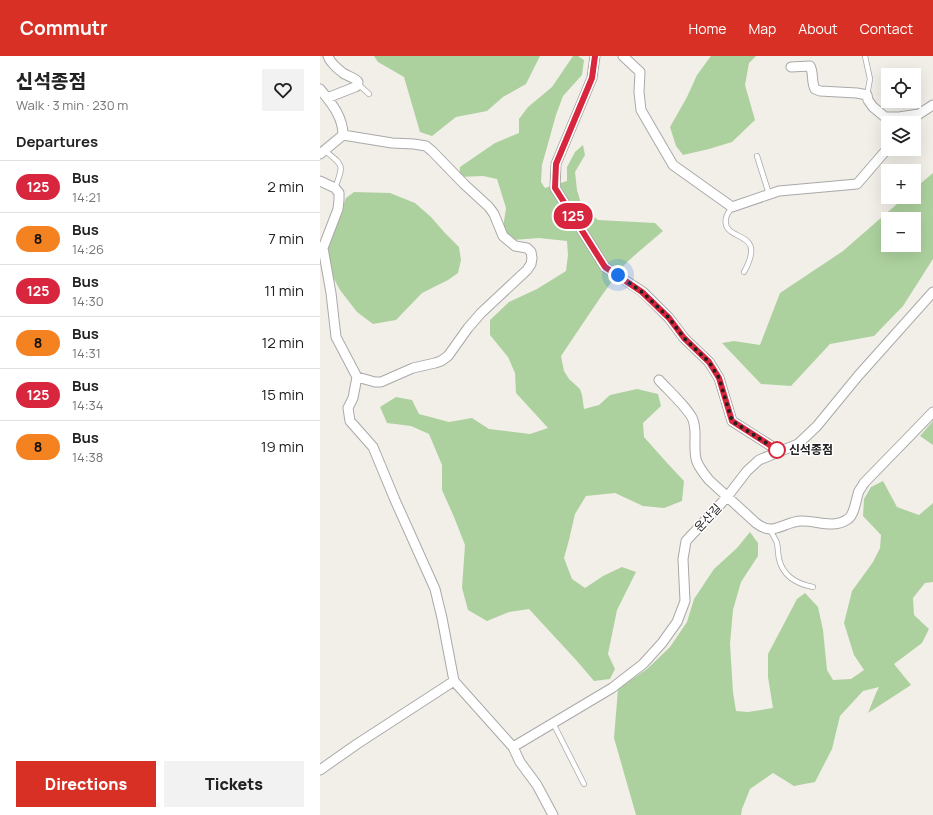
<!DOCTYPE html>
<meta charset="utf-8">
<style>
:root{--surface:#fff;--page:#f2f2f2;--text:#222;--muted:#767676;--line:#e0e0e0;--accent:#d93025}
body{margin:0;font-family:Manrope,"Noto Sans KR",sans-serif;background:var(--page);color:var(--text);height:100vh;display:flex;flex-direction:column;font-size:15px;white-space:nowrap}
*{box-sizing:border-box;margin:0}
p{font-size:13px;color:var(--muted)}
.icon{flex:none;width:22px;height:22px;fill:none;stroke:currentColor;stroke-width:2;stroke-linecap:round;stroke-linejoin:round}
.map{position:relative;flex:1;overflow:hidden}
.side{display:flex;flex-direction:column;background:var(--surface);width:320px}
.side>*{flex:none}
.badge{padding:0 8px;border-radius:13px;font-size:14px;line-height:26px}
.fabs{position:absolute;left:561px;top:12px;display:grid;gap:8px}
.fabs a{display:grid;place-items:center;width:40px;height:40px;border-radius:0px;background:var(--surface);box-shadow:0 4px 16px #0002;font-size:20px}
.you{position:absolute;width:20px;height:20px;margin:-10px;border:3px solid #fff;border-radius:50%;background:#1a73e8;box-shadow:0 0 0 6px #1a73e833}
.map>.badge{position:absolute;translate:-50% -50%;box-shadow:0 0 0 2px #fff}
h2{padding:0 16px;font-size:15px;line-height:36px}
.round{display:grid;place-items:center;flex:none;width:42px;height:42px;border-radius:0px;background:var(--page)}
.overview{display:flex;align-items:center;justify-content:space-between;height:68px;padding:0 16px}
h1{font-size:19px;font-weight:800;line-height:30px}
.primary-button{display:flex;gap:8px;margin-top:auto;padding:8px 16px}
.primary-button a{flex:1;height:46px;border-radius:0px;background:var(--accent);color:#fff;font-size:16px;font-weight:800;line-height:46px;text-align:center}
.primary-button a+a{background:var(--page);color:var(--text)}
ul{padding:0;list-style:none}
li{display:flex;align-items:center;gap:12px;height:52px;padding:0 16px;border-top:1px solid var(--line)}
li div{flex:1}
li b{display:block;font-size:15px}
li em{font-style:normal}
li .badge{min-width:44px;font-weight:700;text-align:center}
header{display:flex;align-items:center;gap:24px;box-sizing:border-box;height:56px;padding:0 20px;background:var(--accent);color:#fff}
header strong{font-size:19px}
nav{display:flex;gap:22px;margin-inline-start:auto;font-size:14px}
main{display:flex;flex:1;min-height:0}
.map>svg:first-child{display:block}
.forest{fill:#add19e;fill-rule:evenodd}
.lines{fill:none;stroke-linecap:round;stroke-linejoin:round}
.service-casing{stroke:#a9a9a9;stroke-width:6}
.minor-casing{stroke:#a9a9a9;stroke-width:11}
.service{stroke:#fff;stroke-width:4.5}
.minor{stroke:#fff;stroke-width:9}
.line-casing{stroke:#fff;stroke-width:9}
.line{stroke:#d7263d;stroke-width:6}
.walk{stroke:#222;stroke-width:4;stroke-dasharray:0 7.2}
.stop-dot{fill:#fff;stroke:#d7263d;stroke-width:2}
.labels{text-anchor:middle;stroke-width:3;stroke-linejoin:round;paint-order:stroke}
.stop-label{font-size:12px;font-weight:bold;fill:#222;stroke:#fff;text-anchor:start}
.street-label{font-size:12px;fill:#222;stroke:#fff}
</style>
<header>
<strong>Commutr</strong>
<nav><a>Home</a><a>Map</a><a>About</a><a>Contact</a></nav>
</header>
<main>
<section class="side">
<div class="overview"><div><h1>신석종점</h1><p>Walk · 3 min · 230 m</p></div><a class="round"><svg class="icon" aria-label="heart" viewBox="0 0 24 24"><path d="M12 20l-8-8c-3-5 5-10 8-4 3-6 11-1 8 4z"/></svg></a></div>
<h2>Departures</h2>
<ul>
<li><span class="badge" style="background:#d7263d;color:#fff">125</span><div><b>Bus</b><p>14:21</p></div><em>2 min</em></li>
<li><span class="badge" style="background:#f58220;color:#111">8</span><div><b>Bus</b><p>14:26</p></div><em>7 min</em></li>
<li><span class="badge" style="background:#d7263d;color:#fff">125</span><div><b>Bus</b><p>14:30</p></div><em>11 min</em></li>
<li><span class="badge" style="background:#f58220;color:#111">8</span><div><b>Bus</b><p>14:31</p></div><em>12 min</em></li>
<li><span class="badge" style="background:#d7263d;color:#fff">125</span><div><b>Bus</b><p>14:34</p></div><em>15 min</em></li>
<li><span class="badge" style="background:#f58220;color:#111">8</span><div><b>Bus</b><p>14:38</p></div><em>19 min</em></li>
</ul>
<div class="primary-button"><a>Directions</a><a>Tickets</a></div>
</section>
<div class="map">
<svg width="613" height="759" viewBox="0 0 613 759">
<rect width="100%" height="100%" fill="#f2efe9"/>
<path class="forest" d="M54 0H220L206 28 183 41 167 55 136 61 112 80 100 76 84 21 58 6Z
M253 0H258L264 4 262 19 243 40 236 59 222 109 221 126 225 132 247 125V111L255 96 263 89 265 99 255 116 257 134 262 151 278 164 335 167 343 175 316 198 303 210 280 242 241 300 244 315 249 323 260 333 262 339 264 353 279 349 290 339 317 333 338 338 341 350 323 367 324 381 348 408 364 425 362 445 344 452 323 450 295 437 266 440 255 458 249 484 244 502 252 523 265 532 283 520 302 511 316 516 297 554 288 598 295 613 290 623 274 625 256 604 209 553 189 556 167 565 148 554 142 532 145 489 134 461 122 434V409L109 378 91 370 67 367 60 351 76 341 92 344 99 358 129 366 152 362 169 373 210 378 228 372 196 337 195 317 188 301 170 279V264L189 246 217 233 246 215 248 199 247 185 219 182 193 184 183 172 186 152 177 123 163 120 139 121 140 111 175 87 199 77V63L208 51 232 31Z
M391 0H436L429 7 425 29 435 64 412 86 389 93 363 99 356 90 350 71 367 41 377 19Z
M613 117V203L583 250 554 280 510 288 471 330 441 328 402 287 414 285 440 289 460 237 523 195 585 141H594V133ZM568 163H594V189H568Z
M34 136 70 137 95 147 111 161 125 177 139 191 141 204 138 217 128 224 102 237 76 264 53 268 37 256 20 234 13 221 7 190 26 142Z
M613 365V389L600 380Z
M563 425 577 451 599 459 613 447V526L605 527 593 542 594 559 609 573 602 587 574 608 591 629 548 657 556 637 559 631 543 635 520 660 512 693 495 726 474 730 453 717 430 733 422 753 421 759H316L294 682 298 633 327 613 350 591 367 566 374 543 394 513 417 492 430 476 438 487V500L421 526 413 554 410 588 413 636 416 655 428 656 453 652 448 621V598L477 543 485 537 498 551 503 574 507 614 513 624 531 623 544 614 534 599 524 567 532 535 553 506 560 492 561 479 543 460 544 443 551 431Z"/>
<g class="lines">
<defs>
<path id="service" d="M545 0 550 23 547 39
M38 28 49 38
M4 94C24 110 24 108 15 132
M437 100 449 138
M412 151C410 154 407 158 406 162 401 188 449 171 424 216
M450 473C452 478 455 482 457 487 458 492 458 498 459 503 463 520 477 528 493 531
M233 667 264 728"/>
<path id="minor" d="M275 0 272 22 236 108 235 132 285 211 323 236 349 262 364 282 389 306 399 322 412 365 459 395
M303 0 320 16 319 36 321 54 332 73 353 109 412 151 459 135 537 128 568 92
M471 11 490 10C494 17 491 26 495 33L500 35 537 37 547 39 548 44 553 51 565 61H579L599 58
M0 33C11 47 23 60 23 79L0 98
M7 42 35 31 37 30C37 29 38 27 38 26 36 22 27 20 23 17 18 13 10 7 8 0
M588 67 599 58 613 49
M23 79 72 87 94 88 106 90 112 95 144 128 169 151 174 158 183 180 195 190 207 192 211 196 212 202 211 208 207 214 161 257 148 272 128 300 121 305 115 307 93 312 61 326H55L37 321
M0 125 15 132 19 137V144L18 153 3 192 11 237 16 281 37 321 33 342 28 352 30 365 53 391 75 444 115 533 122 562 134 625
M339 324C347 333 370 354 373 364 378 378 372 393 377 406 380 413 385 419 389 424L436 467C440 470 444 473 450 473 461 473 471 464 483 465 498 465 514 473 528 463 535 458 536 442 539 435 541 432 543 429 544 427L613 356
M193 691 292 632 323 608 342 587 357 566 365 545 363 503 366 485 407 441 427 415 439 404 478 388 497 370 538 320 613 236
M0 714 37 688 134 625 193 691 200 706 217 729 233 759"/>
</defs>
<use href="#service" class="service-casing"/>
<use href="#minor" class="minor-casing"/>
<use href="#service" class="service"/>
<use href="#minor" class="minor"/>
</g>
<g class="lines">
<defs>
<path id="line" d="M275 0 272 22 236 108 235 132 285 211 322 236 349 262 364 282 389 306 399 322 412 365 459 395"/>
</defs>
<use href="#line" class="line-casing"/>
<use href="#line" class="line"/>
<path class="walk" d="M298 219 322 236 340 253 349 262 364 282 389 306 399 322 412 365 459 395 457 394"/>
</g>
<circle class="stop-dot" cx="457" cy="394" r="8"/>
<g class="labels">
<g class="stop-label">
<text x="469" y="398">신석종점</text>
</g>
<g class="street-label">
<text transform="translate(388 462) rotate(-47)" y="4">운산길</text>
</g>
</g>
</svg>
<div class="fabs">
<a><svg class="icon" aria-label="locate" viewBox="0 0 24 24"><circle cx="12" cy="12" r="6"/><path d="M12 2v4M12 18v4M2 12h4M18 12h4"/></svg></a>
<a><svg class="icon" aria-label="layers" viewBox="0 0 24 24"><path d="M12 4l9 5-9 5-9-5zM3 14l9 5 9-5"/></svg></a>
<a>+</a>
<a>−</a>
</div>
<div class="you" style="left:298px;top:219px"></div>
<b class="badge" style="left:253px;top:160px;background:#d7263d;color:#fff">125</b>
</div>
</main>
